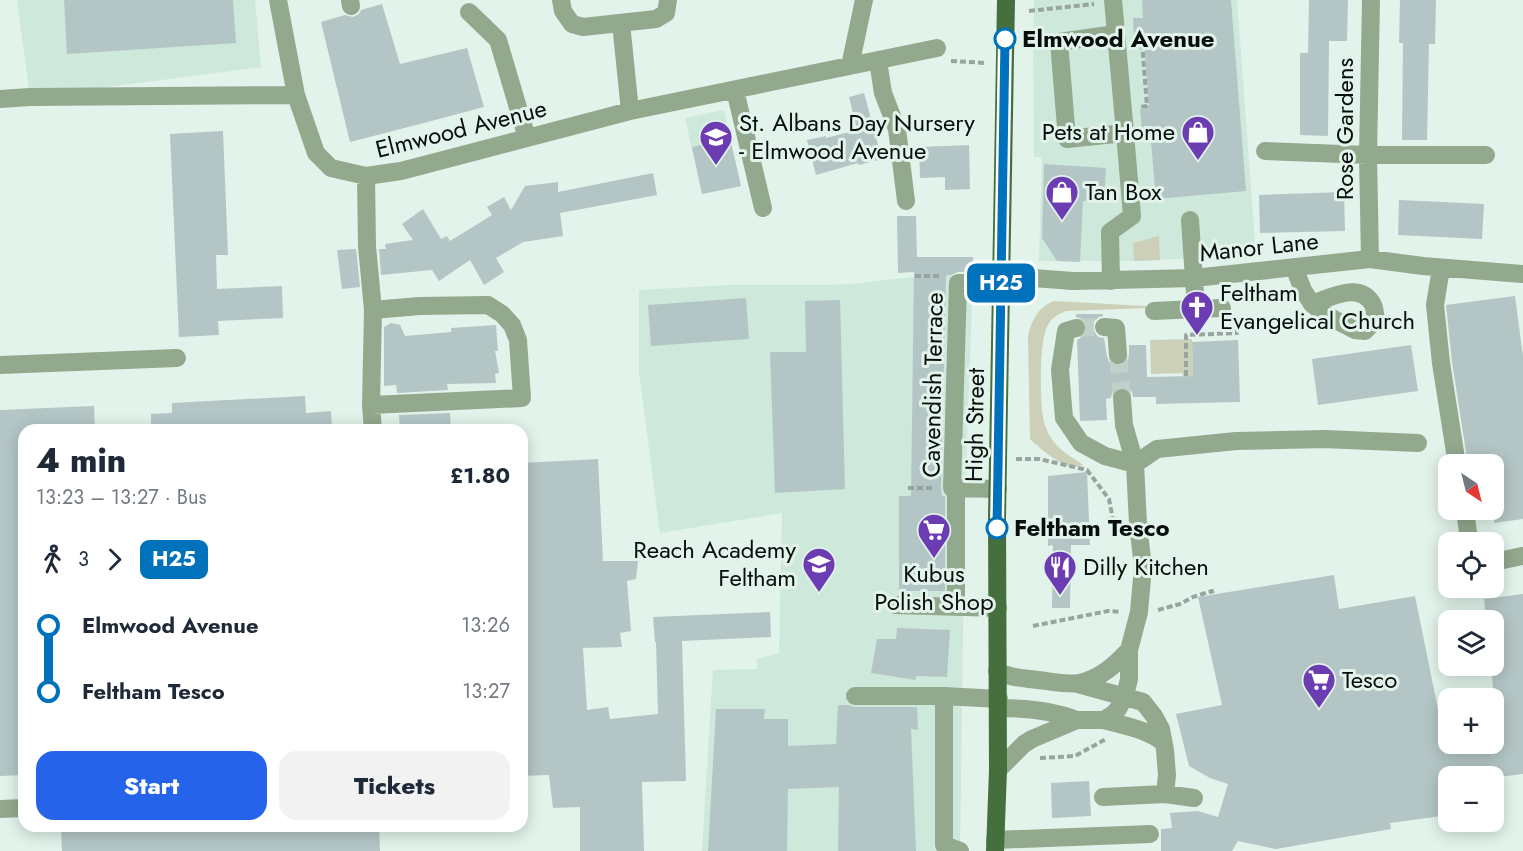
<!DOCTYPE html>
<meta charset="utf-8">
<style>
:root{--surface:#fff;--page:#f2f2f3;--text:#1f2937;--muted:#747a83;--accent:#2563eb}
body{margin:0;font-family:Jost,sans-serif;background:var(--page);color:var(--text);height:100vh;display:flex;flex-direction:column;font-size:22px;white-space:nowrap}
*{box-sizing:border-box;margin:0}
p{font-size:20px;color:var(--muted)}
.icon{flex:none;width:33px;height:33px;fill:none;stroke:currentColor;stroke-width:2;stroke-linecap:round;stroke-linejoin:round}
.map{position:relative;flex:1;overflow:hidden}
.side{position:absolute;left:18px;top:424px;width:510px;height:408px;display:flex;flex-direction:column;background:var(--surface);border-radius:18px;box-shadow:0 3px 15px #0003}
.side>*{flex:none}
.badge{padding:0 12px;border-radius:9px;font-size:21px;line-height:39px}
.needle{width:39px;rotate:145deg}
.controls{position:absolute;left:1438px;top:454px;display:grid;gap:12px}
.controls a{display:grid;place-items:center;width:66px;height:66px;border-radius:12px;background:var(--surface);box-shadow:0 3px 15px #0003;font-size:30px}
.map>.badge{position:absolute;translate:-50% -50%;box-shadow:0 0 0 3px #fff}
.legs{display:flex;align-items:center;gap:9px;height:66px;padding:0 18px;font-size:20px}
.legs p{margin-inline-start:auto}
.head{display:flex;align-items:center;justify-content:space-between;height:102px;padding:0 18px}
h1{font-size:33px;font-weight:800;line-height:45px}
.cta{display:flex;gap:12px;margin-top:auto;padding:12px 18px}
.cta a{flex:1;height:69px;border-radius:18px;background:var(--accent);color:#fff;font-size:24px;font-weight:800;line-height:69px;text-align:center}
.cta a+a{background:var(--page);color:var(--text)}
ul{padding:0 18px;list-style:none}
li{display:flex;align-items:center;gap:21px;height:66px;font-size:22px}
li i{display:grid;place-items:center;width:9px;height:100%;margin:0 8px;background:currentColor}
li i::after{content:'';width:15px;height:15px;margin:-8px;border:4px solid;border-radius:50%;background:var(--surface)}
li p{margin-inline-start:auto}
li:first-child i{background:linear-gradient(#0000 50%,currentColor 0)}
li:last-child i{background:linear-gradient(currentColor 50%,#0000 0)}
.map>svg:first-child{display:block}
.built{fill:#cee8dc}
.green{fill:#cdd0b9}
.building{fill:#b3c6c5}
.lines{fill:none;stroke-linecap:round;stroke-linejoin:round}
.minor-tunnel{stroke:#c0d1c9;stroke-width:18;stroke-dasharray:18 9;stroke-linecap:butt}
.path{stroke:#98a59f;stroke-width:4;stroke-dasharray:6 3;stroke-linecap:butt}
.minor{stroke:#92a98e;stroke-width:18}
.major{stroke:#466f3e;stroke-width:18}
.line-1-casing{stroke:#fff;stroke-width:14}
.line-1{stroke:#0072bc;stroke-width:9}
.stop-1-dot{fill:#fff;stroke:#0072bc;stroke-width:3}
.labels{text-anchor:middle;stroke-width:6;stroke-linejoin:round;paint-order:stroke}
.stop-label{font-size:24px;font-weight:bold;fill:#080e0b;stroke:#e1f3ea;text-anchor:start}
.poi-label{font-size:24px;fill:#080e0b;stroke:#e1f3ea;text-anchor:start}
.street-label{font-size:24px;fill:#080e0b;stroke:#e1f3ea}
</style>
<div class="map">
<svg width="1523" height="851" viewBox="0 0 1523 851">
<rect width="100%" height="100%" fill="#e1f3ea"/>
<path class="built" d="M17 0H255L261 67 30 97Z
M1034 0H1237L1256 255 1134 261H1039L1042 157H1034L1033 42Z
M724 110 741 186 702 194 685 118Z
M929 275H973L965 496 960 851H702L713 670 757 669V659L779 653 782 513 660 533 639 372V290L730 285H824L852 284Z"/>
<path class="green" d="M1159 236 1160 260 1134 261 1133 243Z
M1054 301 1146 306 1148 308 1066 311C1059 314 1052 317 1048 325 1039 340 1040 398 1043 417 1044 425 1049 436 1054 442 1061 452 1074 458 1083 465 1080 466 1076 467 1073 467 1061 466 1038 447 1030 439L1028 337C1031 321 1038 307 1054 301Z
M1192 339 1193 376H1183L1182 373 1151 374 1150 340Z"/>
<path class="building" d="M64 0H233L236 43 67 54Z
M1142 0H1231L1246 191 1156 199 1150 131H1142L1140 109 1149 108 1144 40 1134 41 1133 18H1143Z
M1309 0H1348L1347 41H1329L1328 136 1300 135V53H1308Z
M1400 0H1436L1435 44H1429L1427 140H1402L1403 43H1399Z
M382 4 400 64 467 48 484 107 420 124 350 142 321 22 345 15 353 17 359 14 361 10Z
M864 93 882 159 859 165 858 163 816 175 807 140 826 136V138L857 130 849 97Z
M223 131 228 255H216L217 289 282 286 283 318 218 321 219 335 179 337 170 134Z
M730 138 741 186 702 194 692 147Z
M969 145 970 189 945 190V177L920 178 919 147Z
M1044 164 1106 168 1104 200 1083 201 1080 262 1057 261 1042 238Z
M653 173 657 195 560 213 563 236 523 242 496 258 504 272 484 285 470 260 439 281 432 270 381 275 379 249H386L385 244 413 240 402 224 423 209 441 239 447 236 450 241 492 215 487 207 504 197 511 210 525 186 558 182V192Z
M1344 192 1345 231 1260 233 1259 195Z
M1399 200 1484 204 1482 239 1398 235Z
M897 216H916L917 257H973V272H958L951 275H946L941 488 942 496H945V591H899V496H911L914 272 898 273Z
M356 249 360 287 342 289 337 250Z
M1515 296 1523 356V519L1494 523V465H1468L1452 362 1446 305Z
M746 298 749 339 651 346 648 305Z
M840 300 845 489 775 493 770 352H806L805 301Z
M1076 314H1103V316L1099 317 1094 321 1093 327 1094 331 1098 337 1104 338 1107 356 1109 362 1114 365 1119 366 1125 364 1128 360 1129 354V345H1146L1147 377 1193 376 1192 342 1238 340 1240 402 1156 404V397H1133L1132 392 1127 388 1121 387 1115 389 1112 393 1111 398 1106 399 1107 420 1080 421 1077 340 1085 335 1087 330V325L1083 319 1076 317Z
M391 323 400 325 405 336 451 332V328L496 325 498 351H495L499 373 495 374 496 383 447 384 448 390 397 393 396 385 384 386V327Z
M1411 345 1418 391 1318 405 1312 359Z
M305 396 306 413 331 411 332 430H151V414L172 413V403Z
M94 406 95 430H24V775L0 776V410Z
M450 413 451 430H400L399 415Z
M598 459 603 561H638L636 579 627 581 631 631 620 633 622 647 583 648 587 710 608 707 610 719 658 714 656 642H655L653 617 770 612 771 637 682 641 686 781 642 782 644 851H580V807L553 808 549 775 522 776V463Z
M1087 472 1090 545H1071L1070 608H1052L1053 545 1048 546V476Z
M1334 575 1339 609 1415 596 1445 744H1494V719H1496L1491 666H1494V621H1486L1484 599 1523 594V774L1498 777H1449V815L1390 823 1391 829 1276 849 1238 841 1232 851H1161V829L1172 828 1170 813 1198 811 1218 817 1228 784 1210 778 1189 766 1176 714 1222 705 1198 597Z
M897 628 950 630 947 677 916 676V680L871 673 877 639H896Z
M838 705H848L855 707H917L918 730 911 729 916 851H838L839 787 788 789 787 851H708L716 709H765L764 719H788V746L836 744Z
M1089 781 1091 816 1052 818 1051 783Z
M103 826H379L380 851H62L61 828Z"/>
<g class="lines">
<path class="minor-tunnel" d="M1076 328 1104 327
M1118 355 1122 398"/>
<path class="path" d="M1029 11 1094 4
M1134 42H1142L1147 106 1140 107
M951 61 986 63
M915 276H941
M1186 376V335L1237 333V320
M1016 459H1039L1087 470 1109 499 1115 530 1119 529
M908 488H933
M1158 610 1180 604 1193 597 1212 591 1213 595
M1033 626 1108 611 1121 612
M1040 758 1075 756 1106 739"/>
<path class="minor" d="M278 0 296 95
M350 0 351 6
M561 0 563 11 572 24 583 27 656 19 666 13 668 0
M1113 0 1124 122 1125 133 1067 139 1059 42 1116 34
M469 12 498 40 527 138
M621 23 630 111
M878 61 883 93 897 129 906 201
M850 66 864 0
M735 90 763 208
M0 99 30 97 296 95 316 153 331 168 366 176 401 171 630 111 937 48
M1265 151 1368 155H1486
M366 176 367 246 373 310 371 405 373 430
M1370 259 1368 155 1371 0
M1294 267 1303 290 1312 304 1326 315 1355 330 1365 331 1376 319C1375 315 1375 309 1373 305 1361 281 1331 297 1312 304
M1441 268 1435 305 1441 363 1457 465
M1111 281 1110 232 1132 216 1125 133
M1196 309 1222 308
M1154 311 1196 309 1190 220
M1104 327 1116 328 1118 355
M1076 328 1066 331 1060 370 1064 418 1081 443 1105 456 1135 464 1157 449 1236 441 1324 439 1418 443
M0 365 177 358
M371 405 522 398 518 340 512 325 502 314 488 305 419 306 373 310
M998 489 952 488 958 283H976L1001 277 1033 278 1073 281 1194 278 1370 259 1423 266 1522 274
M1465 510 1469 540 1471 543
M1494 562 1522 556
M895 605 998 608
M956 607V488
M997 671C1010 678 1023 678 1038 680 1049 681 1068 685 1079 683 1100 679 1115 665 1129 650
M1078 684 1143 702 1154 716 1161 729 1165 750 1167 775 1165 794
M855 696H944L999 699
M944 696V845L960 851
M999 708C1026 708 1052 710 1077 720
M1104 720C1125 726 1146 729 1163 742
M998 770 1024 744 1032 739 1077 720H1104L1112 715 1118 709 1125 696 1129 679V650L1139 612 1143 567 1138 524 1135 464 1124 425 1122 398
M1103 797 1165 794 1194 798
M0 809 24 808
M995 840 1150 834"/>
<path class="major" d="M995 851 998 770 997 517 1006 0"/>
</g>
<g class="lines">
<defs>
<path id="line-1" d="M997 528 1005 39"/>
</defs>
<use href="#line-1" class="line-1-casing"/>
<use href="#line-1" class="line-1"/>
</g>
<defs>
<symbol id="shop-pin" viewBox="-11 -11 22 30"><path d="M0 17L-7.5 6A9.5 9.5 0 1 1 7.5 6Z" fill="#6c3cb3" stroke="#e1f3ea"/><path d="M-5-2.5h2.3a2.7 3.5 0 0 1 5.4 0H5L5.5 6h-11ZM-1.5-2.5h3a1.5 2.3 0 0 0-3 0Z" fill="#fff"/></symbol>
<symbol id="school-pin" viewBox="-11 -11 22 30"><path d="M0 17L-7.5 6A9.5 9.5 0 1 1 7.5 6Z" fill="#6c3cb3" stroke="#e1f3ea"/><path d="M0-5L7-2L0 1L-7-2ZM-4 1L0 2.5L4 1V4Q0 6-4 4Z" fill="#fff"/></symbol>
<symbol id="church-pin" viewBox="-11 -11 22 30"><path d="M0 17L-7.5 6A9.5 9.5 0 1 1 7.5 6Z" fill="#6c3cb3" stroke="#e1f3ea"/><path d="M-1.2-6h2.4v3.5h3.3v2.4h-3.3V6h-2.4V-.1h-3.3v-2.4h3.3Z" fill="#fff"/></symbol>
<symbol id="supermarket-pin" viewBox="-11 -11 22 30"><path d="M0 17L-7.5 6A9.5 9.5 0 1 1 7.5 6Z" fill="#6c3cb3" stroke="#e1f3ea"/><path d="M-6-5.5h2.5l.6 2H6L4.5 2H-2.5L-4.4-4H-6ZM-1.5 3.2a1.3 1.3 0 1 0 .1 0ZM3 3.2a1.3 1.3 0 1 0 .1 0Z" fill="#fff"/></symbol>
<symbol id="restaurant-pin" viewBox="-11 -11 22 30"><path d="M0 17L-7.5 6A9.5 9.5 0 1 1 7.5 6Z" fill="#6c3cb3" stroke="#e1f3ea"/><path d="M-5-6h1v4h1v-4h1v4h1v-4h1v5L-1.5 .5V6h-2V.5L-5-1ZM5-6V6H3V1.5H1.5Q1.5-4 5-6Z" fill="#fff"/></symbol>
</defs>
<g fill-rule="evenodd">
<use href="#shop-pin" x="1179" y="113" width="38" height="52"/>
<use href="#school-pin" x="697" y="118" width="38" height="52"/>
<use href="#shop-pin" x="1043" y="173" width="38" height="52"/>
<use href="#church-pin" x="1178" y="288" width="38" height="52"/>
<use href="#supermarket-pin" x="915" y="511" width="38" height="52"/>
<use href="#school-pin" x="800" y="545" width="38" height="52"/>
<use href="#restaurant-pin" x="1041" y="548" width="38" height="52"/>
<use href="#supermarket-pin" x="1300" y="661" width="38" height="52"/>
</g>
<g class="stop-1-dot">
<circle cx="1005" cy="39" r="10"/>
<circle cx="997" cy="528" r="10"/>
</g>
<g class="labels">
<g class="stop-label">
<text x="1022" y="47">Elmwood Avenue</text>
<text x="1014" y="536">Feltham Tesco</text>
</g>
<g class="poi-label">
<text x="739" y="131">St. Albans Day Nursery<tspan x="739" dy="28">- Elmwood Avenue</tspan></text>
<text x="1175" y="140" text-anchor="end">Pets at Home</text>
<text x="1085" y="200">Tan Box</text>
<text x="1220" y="301">Feltham<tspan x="1220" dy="28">Evangelical Church</tspan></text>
<text x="796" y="558" text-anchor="end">Reach Academy<tspan x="796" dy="28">Feltham</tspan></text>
<text x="1083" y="575">Dilly Kitchen</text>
<text x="934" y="582" text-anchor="middle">Kubus<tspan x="934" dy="28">Polish Shop</tspan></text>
<text x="1342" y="688">Tesco</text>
</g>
<g class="street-label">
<text transform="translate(461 129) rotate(-14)" y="8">Elmwood Avenue</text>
<text transform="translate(1345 129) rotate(-90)" y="8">Rose Gardens</text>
<text transform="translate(1259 247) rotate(-6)" y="8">Manor Lane</text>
<text transform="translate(933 385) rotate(-89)" y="8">Cavendish Terrace</text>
<text transform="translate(975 425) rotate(-89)" y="8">High Street</text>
</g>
</g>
</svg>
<div class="controls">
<a><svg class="needle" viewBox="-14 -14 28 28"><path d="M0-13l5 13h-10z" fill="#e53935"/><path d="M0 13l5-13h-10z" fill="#747a83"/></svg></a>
<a><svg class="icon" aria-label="locate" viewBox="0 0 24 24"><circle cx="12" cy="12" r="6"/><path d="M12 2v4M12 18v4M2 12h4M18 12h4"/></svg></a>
<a><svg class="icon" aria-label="layers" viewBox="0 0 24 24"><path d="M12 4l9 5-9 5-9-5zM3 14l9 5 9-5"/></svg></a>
<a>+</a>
<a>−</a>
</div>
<b class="badge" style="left:1001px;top:283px;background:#0072bc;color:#fff">H25</b>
<section class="side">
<div class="head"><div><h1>4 min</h1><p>13:23 – 13:27 · Bus</p></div><b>£1.80</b></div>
<div class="legs"><svg class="icon" aria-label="walk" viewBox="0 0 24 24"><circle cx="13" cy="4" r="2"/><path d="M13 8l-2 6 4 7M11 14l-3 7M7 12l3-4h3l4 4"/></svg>3<svg class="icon" aria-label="forward" viewBox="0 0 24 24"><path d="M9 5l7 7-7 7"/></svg><b class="badge" style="background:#0072bc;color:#fff">H25</b></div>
<ul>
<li><i style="color:#0072bc"></i><b>Elmwood Avenue</b><p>13:26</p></li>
<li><i style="color:#0072bc"></i><b>Feltham Tesco</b><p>13:27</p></li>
</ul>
<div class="cta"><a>Start</a><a>Tickets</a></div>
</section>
</div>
